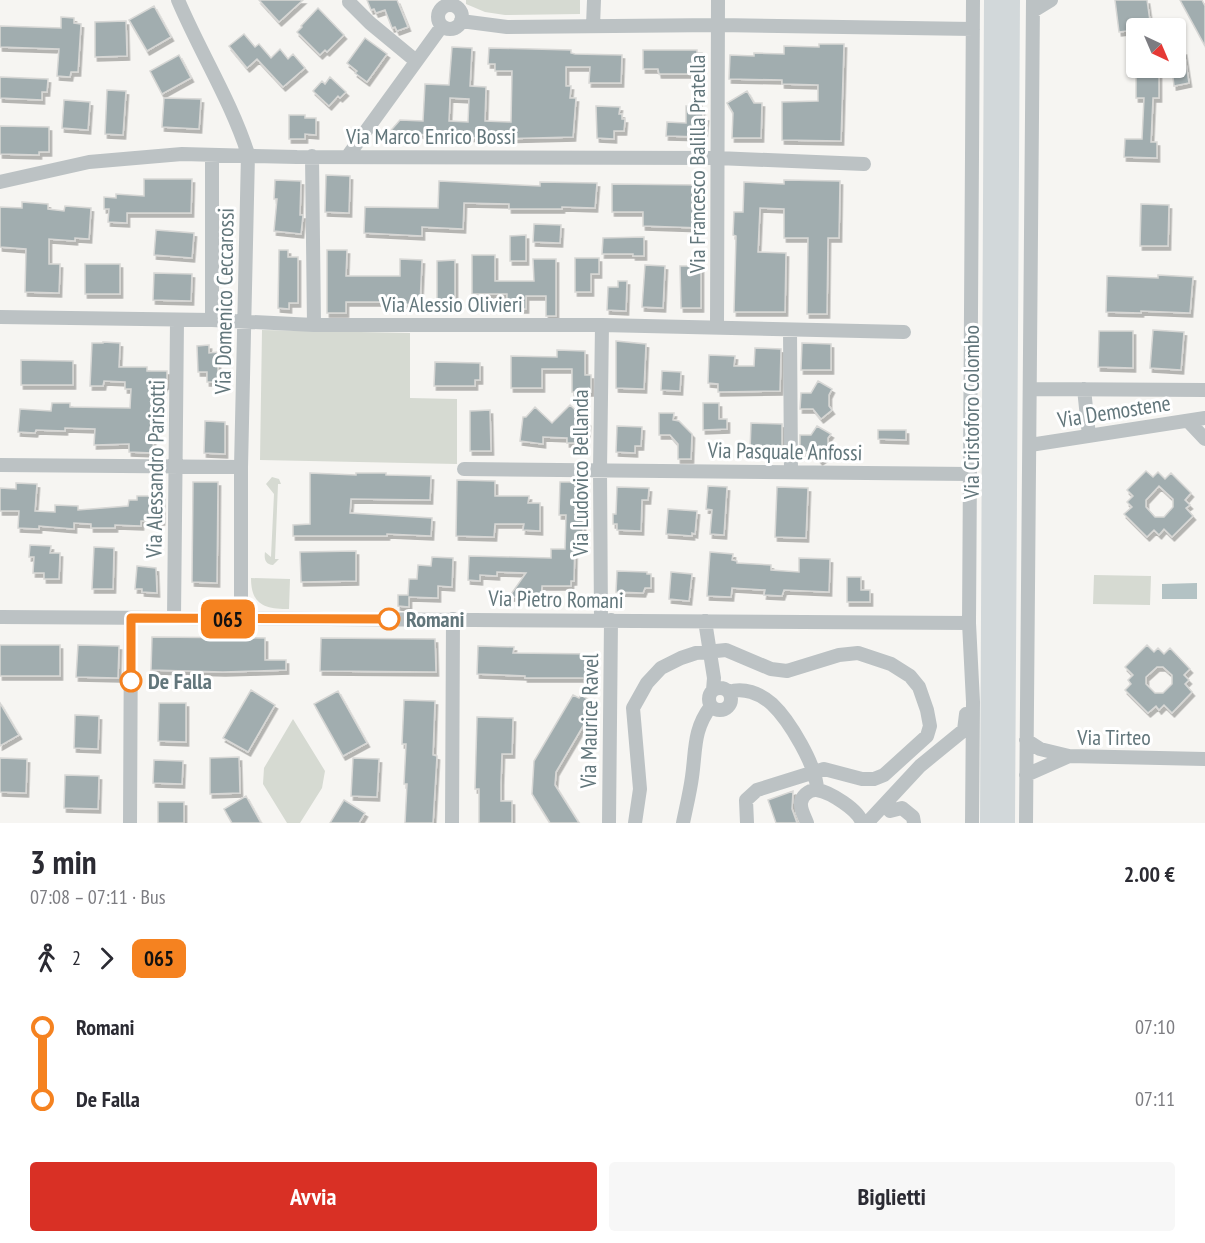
<!DOCTYPE html>
<html lang="it">
<meta charset="utf-8">
<style>
:root{--surface:#fff;--page:#f7f7f7;--text:#2b2b33;--muted:#7c7c81;--accent:#d93025}
body{margin:0;font-family:"PT Sans Narrow",sans-serif;background:var(--page);color:var(--text);height:100vh;display:flex;flex-direction:column;font-size:22px;white-space:nowrap}
*{box-sizing:border-box;margin:0}
p{font-size:20px;color:var(--muted)}
.icon{flex:none;width:33px;height:33px;fill:none;stroke:currentColor;stroke-width:2;stroke-linecap:round;stroke-linejoin:round}
.map{position:relative;height:823px;overflow:hidden}
.side{display:flex;flex-direction:column;background:var(--surface);flex:1}
.side>*{flex:none}
.badge{padding:0 12px;border-radius:9px;font-size:21px;line-height:39px}
.needle{width:39px;rotate:136deg}
.buttons{position:absolute;left:1126px;top:18px;display:grid;gap:12px}
.buttons a{display:grid;place-items:center;width:60px;height:60px;border-radius:6px;background:var(--surface);box-shadow:0 2px 4px #0004;font-size:30px}
.map>.badge{position:absolute;translate:-50% -50%;box-shadow:0 0 0 3px #fff}
.legs{display:flex;align-items:center;gap:9px;height:66px;padding:0 30px;font-size:20px}
.legs p{margin-inline-start:auto}
.head{display:flex;align-items:center;justify-content:space-between;height:102px;padding:0 30px}
h1{font-size:33px;font-weight:700;line-height:45px}
.primary-button{display:flex;gap:12px;margin-top:auto;padding:12px 30px}
.primary-button a{flex:1;height:69px;border-radius:6px;background:var(--accent);color:#fff;font-size:24px;font-weight:700;line-height:69px;text-align:center}
.primary-button a+a{background:var(--page);color:var(--text)}
ul{padding:0 30px;list-style:none}
li{display:flex;align-items:center;gap:21px;height:72px;font-size:22px}
li i{display:grid;place-items:center;width:9px;height:100%;margin:0 8px;background:currentColor}
li i::after{content:'';width:15px;height:15px;margin:-8px;border:4px solid;border-radius:50%;background:var(--surface)}
li p{margin-inline-start:auto}
li:first-child i{background:linear-gradient(#0000 50%,currentColor 0)}
li:last-child i{background:linear-gradient(currentColor 50%,#0000 0)}
.map>svg:first-child{display:block}
.green{fill:#d6dad2}
.water{fill:#b3c2c4}
.building{fill:#a1adaf;stroke:#d7d7d5;stroke-width:1.5;fill-rule:evenodd;filter:url(#shadow)}
.lines{fill:none;stroke-linecap:round;stroke-linejoin:round}
.minor{stroke:#bcc2c4;stroke-width:14}
.major{stroke:#d2d8da;stroke-width:18}
.line-1-casing{stroke:#fff;stroke-width:14}
.line-1{stroke:#f58220;stroke-width:9}
.stop-1-dot{fill:#fff;stroke:#f58220;stroke-width:3}
.labels{text-anchor:middle;stroke-width:6;stroke-linejoin:round;paint-order:stroke}
.street-label{font-size:22px;fill:#62767b;stroke:#fff}
.stop-label{font-size:22px;font-weight:bold;fill:#62767b;stroke:#fff;text-anchor:start}
</style>
<div class="map">
<svg width="1205" height="823" viewBox="0 0 1205 823">
<defs>
<filter id="shadow"><feDropShadow dx="2.5" dy="4" stdDeviation="0" flood-color="#0004"/></filter>
</defs>
<rect width="100%" height="100%" fill="#f6f5f2"/>
<path class="green" d="M466 0H580V14L505 15 485 12 466 4Z
M262 330 410 333V398L457 399V464L260 460Z
M272 477 279 479 281 484H278L275 559H279L273 565C265 564 264 559 265 552L271 557 274 494 266 484Z
M1094 575 1151 576 1150 605 1093 604Z
M251 578 290 579 289 609C265 609 251 605 251 578Z
M293 719 325 771 322 788 300 823H287L263 784 264 768Z"/>
<path class="water" d="M1197 583V599H1162V584Z"/>
<path class="building" d="M259 0H303L279 22Z
M367 0H397L408 27 397 31 395 27 392 28 385 10 376 13 374 9 371 10Z
M1115 0H1147L1151 28 1119 32Z
M1180 0H1202L1205 6V46Z
M154 6 171 37 147 51 129 20Z
M318 8 344 35 327 52 325 50 320 55 297 32 302 27 301 26Z
M61 17 74 18V23L81 24 78 72H71L70 77 57 76 59 49 0 47V26L61 28Z
M126 21 127 56 95 57V22Z
M244 34 255 47 259 44 271 58 280 49 288 59 293 54 305 68 283 87 257 59 247 68 229 46Z
M365 38 387 54 367 82 355 73 357 71 347 63Z
M819 44H844L841 141 782 140V102L818 101V85L782 84V80L729 79 730 55 754 56V53L784 54V46L819 47Z
M452 47 472 48 470 86 486 87 485 121 511 122 512 71H495V64H488L489 48 571 50V53L575 54 622 55 621 83H589L590 67H566V86H571L570 98H576L573 137 496 139 414 134V136H386L400 120 423 121 425 84 449 85ZM450 98 469 99 468 122 449 121Z
M643 50H697V53H702V70H696L697 74H659L658 69H643Z
M1184 51 1189 83 1174 86 1172 68H1176V52Z
M179 55 191 78 162 94 150 71Z
M1136 68H1159V98H1153L1151 142H1157V158L1124 157 1125 139H1142L1144 98H1136Z
M0 77 48 79 47 92H42V100L0 98Z
M330 77 346 92 340 98 338 96 329 106 313 91 322 81 325 84Z
M107 90 126 91 123 135 105 134Z
M747 91 754 103H762L761 138H732L733 113 727 103Z
M164 98 201 99 199 129 162 127Z
M64 100 90 102 88 130 62 128Z
M596 106 620 107 619 114H622V119H625L624 131H614V139L597 138Z
M686 106H702L703 117H706L704 137 666 136 667 122 686 123Z
M289 115H305V118H316V135L305 134V139H289Z
M0 126 49 127V152H39V155L0 154Z
M326 175 350 176 349 213 325 212Z
M144 179H192L191 213H127V223L108 222 109 209H104V197L116 198V194L144 196Z
M275 180 301 181 300 215H303L301 234 274 231 277 199H274Z
M784 180 840 181 839 238H828L827 314H807L808 238H784V209L760 208 758 252 786 253 785 312H734L736 236 733 235 734 212H743L744 182 784 184Z
M439 181 540 186V182L597 183 595 208 562 207V209H509V204L464 203 463 229 422 227V236L364 233 365 207 438 208Z
M612 184 702 185V228L643 226V212H612Z
M22 202 48 204V209L64 211 65 206 91 208 89 239 75 238V241L49 239V264H60L59 293 25 292 26 249 0 247V207L22 208Z
M1141 204 1169 205 1168 246H1140Z
M534 224 561 225 560 243 533 242Z
M156 230 194 233 192 258 154 255Z
M526 235V261H510V236Z
M644 237V256H633V254H602L603 238Z
M279 250H288V257H298V303H289V309L278 308Z
M327 250H347L346 276H400V259L422 260 420 305 399 304V302H346V313H327Z
M472 255H495V281H534L533 259H556V316H546V296H526V309H507V294H472Z
M575 258H599V274H591V292H575Z
M455 260V306H437V261Z
M85 264H120V294H85Z
M645 265 665 266 663 308 642 307Z
M680 266H701V308H681Z
M154 273 192 274 191 301 153 300Z
M1158 275 1193 277 1190 313 1141 311V313L1106 312 1107 276 1158 278Z
M618 281H627L626 311 607 310 608 287H618Z
M1153 330 1184 332 1181 370 1150 368Z
M1099 331H1133V368L1098 367Z
M616 341 646 344 644 389 616 388Z
M103 342 120 343 119 367H147V371H167V385H165L164 389H155L153 453 129 452V444L94 445 95 429 65 428V431L36 430 35 433 18 432 20 409 51 411 52 403H70V407L130 408 131 389H125V382L104 381 103 386H90L92 343H103Z
M802 343 831 344V370H801Z
M209 345V353L218 352V382H207V372H198L197 346Z
M755 348 781 349 780 391 718 392V384L708 383 709 355 735 356 734 366H754Z
M557 350 585 351V375H591V392H572V369H542V388H511V356L557 357Z
M21 360 73 361V385H21Z
M435 362 480 363V380H475V386H434Z
M662 371 681 372 680 391 661 390Z
M818 381 832 389 829 395V406L832 410 821 419 813 409H800L801 393H811Z
M703 403H719V419H727V429L703 430Z
M570 405 588 422 587 436 578 435 577 443H567V438L543 437V444L520 441 523 417H526L535 407 552 423Z
M490 410 491 451H470V411Z
M659 413H674L673 420 679 421 692 434 691 459H678V444L670 435H659Z
M205 421 225 422V454L204 453Z
M751 423 782 424V452L750 451Z
M617 426 642 427 641 446H635V453L616 452Z
M817 426 831 434 828 438V448L832 453 820 461 813 452H800V435H811Z
M878 430H906V440L878 439Z
M1146 471 1153 477 1158 472 1165 479 1171 473 1191 493 1185 500 1190 505 1186 508 1193 516 1172 537 1164 529 1159 535 1154 530 1147 537 1124 514 1132 507 1127 502 1133 496 1127 490ZM1159 486 1173 499V507L1164 517H1155L1146 507V500Z
M310 473 356 475V473H386V475L431 476 430 500 351 499 350 513 432 518 431 536 387 534V536H293V525L310 524Z
M457 480 495 481V496H529L528 503H540V531L523 530 524 524H495L494 537 456 536Z
M193 482H218L217 583 192 582Z
M560 482H584L583 534H575L574 581H571V586H542L541 598 509 597 526 573 497 572V576L480 575V581L468 580 469 556 551 558V549H565L566 515H559Z
M16 483 37 484 35 511 55 512V505L78 506V510L128 506 129 500H137V496H162V521H141V526L115 525V528H91V524L74 523V529L39 526V529L18 528 19 511H0V488L16 489Z
M708 486 727 487 724 535 710 534 712 510 706 509Z
M617 487 649 488 648 500H642L641 531 617 530V524H613V514H616Z
M777 487 808 488 806 538 775 537Z
M668 509 697 511 695 534 692 533V536L666 534Z
M30 545 51 546 50 553H60L59 579H44V573H33L34 557H29Z
M94 547 114 548 113 589H92Z
M356 551V581L301 582 300 552Z
M710 552 733 554 732 560 737 561V563L771 565V570L799 572V558L830 559 829 592 784 590 782 596 764 595 765 590 732 588 731 597 707 596Z
M432 557 453 558 452 587 438 586V598L409 597V607L398 606V595H408L409 579H417L418 565 431 566Z
M137 566 156 568 157 593 142 592V589H135Z
M617 571 647 572V574H651V588H645L643 593 616 592Z
M671 572 692 574 689 601 669 599Z
M847 577H861V590H870V602H847Z
M152 637 265 638V660H286V670L223 672 151 670Z
M321 638 435 639 436 672 320 671Z
M0 645H60V676H0Z
M78 645 119 646 118 678 76 677Z
M1147 645 1154 652 1158 648 1164 654 1170 648 1190 669 1184 675 1189 680 1185 684 1192 692 1172 713 1164 705 1159 710 1156 706 1148 713 1125 690 1131 684 1128 680 1133 675 1125 667ZM1157 667H1163L1172 675V684L1163 693H1155L1146 684V677Z
M478 646 514 647 513 653 595 654V678H525V676L477 674Z
M251 690 275 705 248 752 223 738Z
M338 691 367 743 343 756 314 704Z
M573 695 579 698 581 695 596 704 556 772 555 785 579 823H550L532 794 534 761Z
M404 700 435 701 433 755 437 756 433 823H405L407 784H404L406 744H402Z
M0 703 19 735 0 746Z
M159 703H186V742L158 741Z
M75 715 99 716 98 749 74 748Z
M477 717 513 718 512 754H502L501 782V801H512V823H479V789H475Z
M239 757 240 793 210 794V758Z
M0 758 27 759 26 793 0 792Z
M353 758 379 759 377 797 351 796Z
M154 760 183 761 182 784 153 783Z
M65 775 99 776 98 809 64 808Z
M793 791 792 809 797 823H776L768 800Z
M246 796 261 823H232L224 809Z
M344 800 365 813 359 823H330Z
M158 802H184V823H158Z"/>
<g class="lines">
<path class="minor" d="M178 0C200 52 231 101 248 154L241 467V619
M349 2 370 23 416 61
M438 17a12 12 0 1 1 24 0a12 12 0 1 1-24 0Z
M1033 11 1051 0
M461 21 507 27 719 25 973 29
M593 26 594 0
M312 156 314 325
M347 157 442 26
M0 182 89 162 182 154 297 157 717 158 864 164
M0 317 212 320 314 325H602L904 332
M212 320V156
M717 328 718 0
M790 330 791 472
M1030 389 1205 390
M1084 389 1089 436
M1188 421 1205 439
M1030 445 1205 418
M0 465 241 467
M464 469 970 474
M0 617 969 623
M174 618 177 321
M601 621 600 470 602 325
M705 621 714 678 713 690
M709 699a11 11 0 1 1 22 0a11 11 0 1 1-22 0Z
M729 692C743 687 760 693 772 704 789 720 817 766 817 790
M1026 740 1040 749 1069 756
M1026 775 1069 756 1205 759
M890 811 902 808 913 817 914 823
M130 823 131 618
M452 823 453 619
M609 823 611 620
M635 823 640 789 633 708 647 683 661 668 681 658 696 653 726 650 771 669 787 671 839 655 858 653 891 664 910 676 919 687 927 710 930 726 927 736 884 775 874 779H862L824 769 757 790 746 800 747 823
M683 823C686 808 690 792 692 777 696 749 693 730 711 706
M807 823C805 817 801 811 801 805 800 797 809 789 817 790 830 792 859 810 862 823
M867 823 920 766 964 730 966 714
M972 823 973 702 969 623 973 0
M1026 823 1033 0"/>
<path class="major" d="M989 823 993 0
M1006 823 1011 0"/>
</g>
<g class="lines">
<defs>
<path id="line-1" d="M131 681V618L389 619"/>
</defs>
<use href="#line-1" class="line-1-casing"/>
<use href="#line-1" class="line-1"/>
</g>
<g class="stop-1-dot">
<circle cx="389" cy="619" r="10"/>
<circle cx="131" cy="681" r="10"/>
</g>
<g class="labels">
<g class="street-label">
<text x="431" y="144">Via Marco Enrico Bossi</text>
<text transform="translate(697 164) rotate(-90)" y="8">Via Francesco Balilla Pratella</text>
<text transform="translate(224 301) rotate(-89)" y="8">Via Domenico Ceccarossi</text>
<text x="452" y="312">Via Alessio Olivieri</text>
<text transform="translate(1114 411) rotate(-9)" y="8">Via Demostene</text>
<text transform="translate(971 412) rotate(-90)" y="8">Via Cristoforo Colombo</text>
<text transform="translate(785 451) rotate(1)" y="8">Via Pasquale Anfossi</text>
<text transform="translate(155 469) rotate(-89)" y="8">Via Alessandro Parisotti</text>
<text transform="translate(580 473) rotate(-90)" y="8">Via Ludovico Bellanda</text>
<text transform="translate(556 599) rotate(1)" y="8">Via Pietro Romani</text>
<text transform="translate(589 721) rotate(-89)" y="8">Via Maurice Ravel</text>
<text x="1114" y="745">Via Tirteo</text>
</g>
<g class="stop-label">
<text x="406" y="627">Romani</text>
<text x="148" y="689">De Falla</text>
</g>
</g>
</svg>
<div class="buttons">
<a><svg class="needle" viewBox="-14 -14 28 28"><path d="M0-13l5 13h-10z" fill="#e53935"/><path d="M0 13l5-13h-10z" fill="#7c7c81"/></svg></a>
</div>
<b class="badge" style="left:228px;top:619px;background:#f58220;color:#111">065</b>
</div>
<section class="side">
<div class="head"><div><h1>3 min</h1><p>07:08 – 07:11 · Bus</p></div><b>2.00 €</b></div>
<div class="legs"><svg class="icon" aria-label="walk" viewBox="0 0 24 24"><circle cx="13" cy="4" r="2"/><path d="M13 8l-2 6 4 7M11 14l-3 7M7 12l3-4h3l4 4"/></svg>2<svg class="icon" aria-label="forward" viewBox="0 0 24 24"><path d="M9 5l7 7-7 7"/></svg><b class="badge" style="background:#f58220;color:#111">065</b></div>
<ul>
<li><i style="color:#f58220"></i><b>Romani</b><p>07:10</p></li>
<li><i style="color:#f58220"></i><b>De Falla</b><p>07:11</p></li>
</ul>
<div class="primary-button"><a>Avvia</a><a>Biglietti</a></div>
</section>
